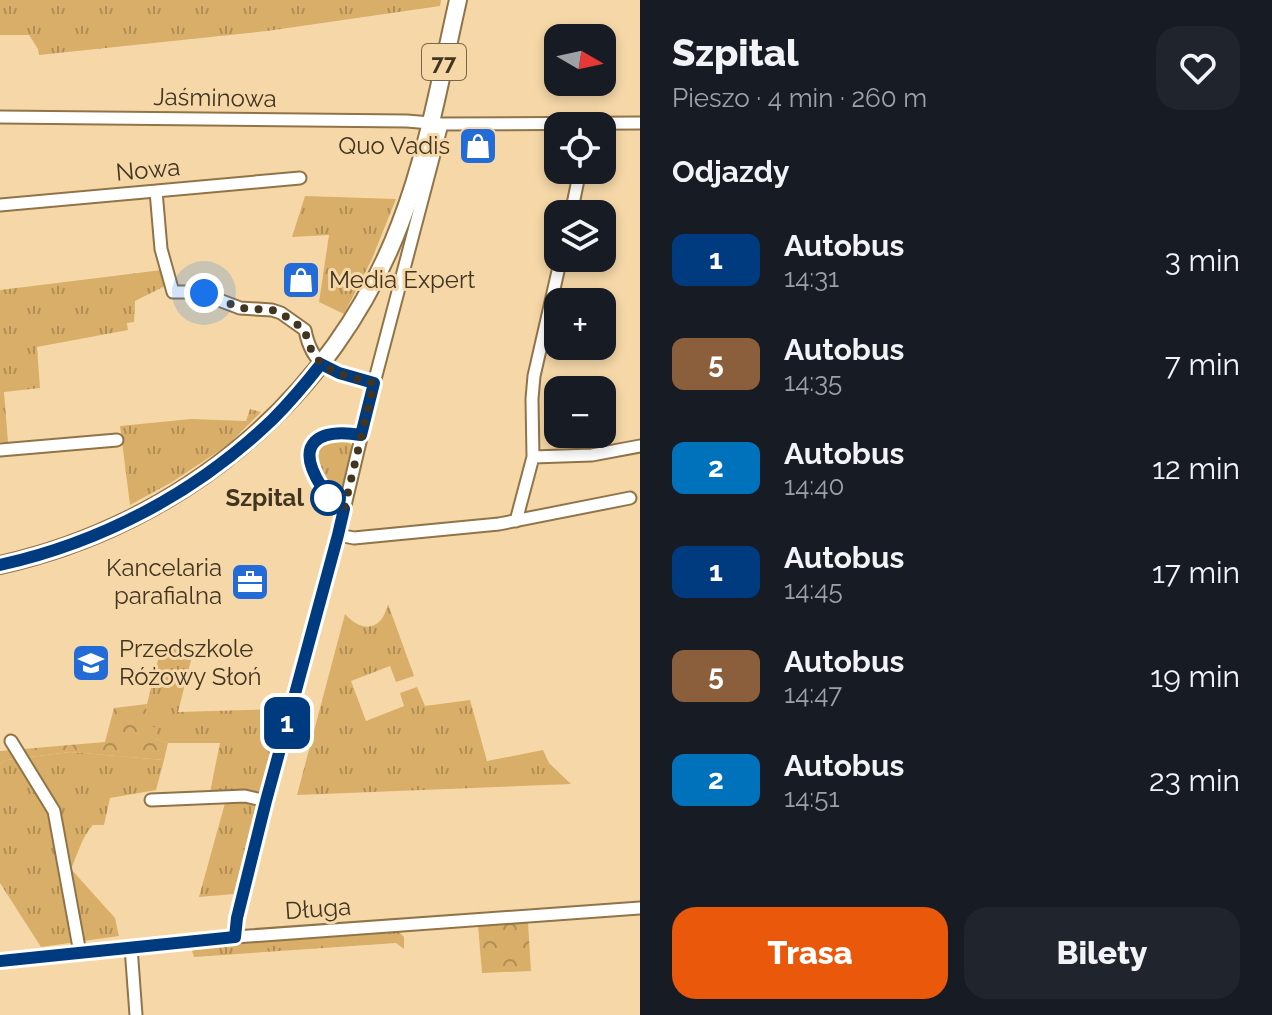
<!DOCTYPE html>
<html lang="pl">
<meta charset="utf-8">
<style>
:root{--surface:#171b24;--page:#20242c;--text:#f1f3f6;--muted:#9ea1a6;--accent:#ea580c}
body{margin:0;font-family:Raleway,sans-serif;background:var(--page);color:var(--text);height:100vh;display:flex;flex-direction:column;font-size:30px;white-space:nowrap}
*{box-sizing:border-box;margin:0}
p{font-size:26px;color:var(--muted)}
.icon{flex:none;width:44px;height:44px;fill:none;stroke:currentColor;stroke-width:2;stroke-linecap:round;stroke-linejoin:round}
.map{position:relative;flex:1;overflow:hidden}
.panel{display:flex;flex-direction:column;background:var(--surface);width:632px}
.panel>*{flex:none}
.badge{padding:0 16px;border-radius:12px;font-size:28px;line-height:52px}
.needle{width:52px;rotate:99deg}
.tools{position:absolute;left:544px;top:24px;display:grid;gap:16px}
.tools a{display:grid;place-items:center;width:72px;height:72px;border-radius:16px;background:var(--surface);box-shadow:0 4px 12px #0003;font-size:40px}
.you{position:absolute;width:40px;height:40px;margin:-20px;border:6px solid #fff;border-radius:50%;background:#1a73e8;box-shadow:0 0 0 12px #1a73e833}
.map>.badge{position:absolute;translate:-50% -50%;box-shadow:0 0 0 4px #fff}
h2{padding:0 32px;font-size:30px;line-height:72px}
.round{display:grid;place-items:center;flex:none;width:84px;height:84px;border-radius:24px;background:var(--page)}
.overview{display:flex;align-items:center;justify-content:space-between;height:136px;padding:0 32px}
h1{font-size:38px;font-weight:800;line-height:60px}
.action{display:flex;gap:16px;margin-top:auto;padding:16px 32px}
.action a{flex:1;height:92px;border-radius:24px;background:var(--accent);color:#fff;font-size:32px;font-weight:800;line-height:92px;text-align:center}
.action a+a{background:var(--page);color:var(--text)}
ul{padding:0;list-style:none}
li{display:flex;align-items:center;gap:24px;height:104px;padding:0 32px}
li div{flex:1}
li b{display:block;font-size:30px}
li em{font-style:normal}
li .badge{min-width:88px;font-weight:700;text-align:center}
main{display:flex;flex:1;min-height:0}
.map>svg:first-child{display:block}
.grass{fill:url(#grass-tufts)}
.forest{fill:url(#forest-crowns)}
.lines{fill:none;stroke-linecap:round;stroke-linejoin:round}
.street-casing{stroke:#907448;stroke-width:15}
.primary-casing{stroke:#907448;stroke-width:20}
.street{stroke:#fff;stroke-width:11}
.primary{stroke:#fff;stroke-width:16}
.line-casing{stroke:#fff;stroke-width:18}
.line{stroke:#003b80;stroke-width:12}
.walk{stroke:#413522;stroke-width:8;stroke-dasharray:0 14.4}
.stop-dot{fill:#fff;stroke:#003b80;stroke-width:4}
.labels{text-anchor:middle;stroke-width:6;stroke-linejoin:round;paint-order:stroke}
.shield{fill:#f6d8a8;stroke:#77664a;stroke-width:2}
.shield-label{font-size:22px;font-weight:bold;fill:#413522}
.street-label{font-size:24px;fill:#413522;stroke:#f6d8a8}
.poi-label{font-size:24px;fill:#413522;stroke:#f6d8a8;text-anchor:end}
.stop-label{font-size:24px;font-weight:bold;fill:#413522;stroke:#f6d8a8;text-anchor:end}
</style>
<main>
<div class="map">
<svg width="640" height="1015" viewBox="0 0 640 1015">
<defs>
<pattern id="grass-tufts" width="24" height="20" patternUnits="userSpaceOnUse" patternTransform="scale(2)"><rect width="24" height="20" fill="#d8ae69"/><path d="M3 7l-1-3M5 7V3M7 7l1-3M15 17l-1-3M17 17v-4M19 17l1-3" fill="none" stroke="#b18e56"/></pattern>
<pattern id="forest-crowns" width="20" height="18" patternUnits="userSpaceOnUse" patternTransform="scale(2)"><rect width="20" height="18" fill="#d8ae69"/><path d="M2 6a3 3 0 1 1 6 0M12 15a3 3 0 1 1 6 0" fill="none" stroke="#b18e56"/></pattern>
</defs>
<rect width="100%" height="100%" fill="#f6d8a8"/>
<path class="grass" d="M0 0H441L440 6 267 31 39 55 38 49 29 35H0Z
M305 196 396 199 372 259 344 314 319 302 329 235 292 237Z
M162 270 167 285 135 301 134 322 127 323 128 330 37 347 40 388 4 392 8 442H0V290Z
M250 409 261 412 228 445 172 482 130 505 120 426 191 419 246 421Z
M334 439C341 438 352 441 353 449L341 494 337 498 333 496C320 474 299 452 334 439Z
M388 604 414 676 396 682 390 666 351 681 366 721 404 706 400 693 417 687 425 706 470 700 487 761 543 750 549 763 571 784 297 795 345 614C363 634 382 630 388 604Z
M162 644 193 652 178 712 284 709 234 894 199 897 225 803 208 802 220 743H168L155 739 143 727 147 704Z
M70 752 164 760 156 790 110 798 104 825H93C82 836 78 854 71 869L115 918 119 936 41 947 0 883V764L6 760Z
M398 931 404 937V949L396 943 194 957 191 947Z"/>
<path class="forest" d="M147 704 144 727H157L155 739 168 743 164 760 70 752 6 760 0 764V751L105 742 114 708Z
M528 922 531 971 482 973 478 925Z"/>
<g class="lines">
<defs>
<path id="street" d="M0 117 407 121 442 124 640 123
M156 191 161 249 173 292H198L240 308 272 310 281 313 305 330C313 372 338 373 374 383
M0 205 300 178
M571 214 580 170
M0 450 117 440
M533 457 592 455 640 446
M516 521 533 457 532 399 534 376 561 258
M338 535 354 538 499 524 630 498
M11 741 54 811 80 953
M151 800 245 796 266 801
M235 937 237 918 266 801 338 535 374 383 442 124
M131 947 136 1015
M0 961 235 937 640 908"/>
<path id="primary" d="M0 565C181 525 334 398 400 224 428 152 441 75 458 0"/>
</defs>
<use href="#street" class="street-casing"/>
<use href="#primary" class="primary-casing"/>
<use href="#street" class="street"/>
<use href="#primary" class="primary"/>
</g>
<g class="lines">
<defs>
<path id="line" d="M0 565C103 542 197 492 273 419 290 402 306 383 321 364L339 373 374 383 361 435C318 428 294 443 321 486 328 497 332 503 344 509L338 535 266 801 237 918 235 937 0 961"/>
</defs>
<use href="#line" class="line-casing"/>
<use href="#line" class="line"/>
<path class="walk" d="M204 293 240 308 272 310 281 313 305 330C313 372 338 373 374 383L344 509 328 498"/>
</g>
<defs>
<symbol id="shop-square" viewBox="-11 -11 22 22"><rect x="-9" y="-9" width="18" height="18" rx="4" fill="#236cd7" stroke="#f6d8a8"/><path d="M-5-2.5h2.3a2.7 3.5 0 0 1 5.4 0H5L5.5 6h-11ZM-1.5-2.5h3a1.5 2.3 0 0 0-3 0Z" fill="#fff"/></symbol>
<symbol id="office-square" viewBox="-11 -11 22 22"><rect x="-9" y="-9" width="18" height="18" rx="4" fill="#236cd7" stroke="#f6d8a8"/><path d="M-6-3h4V-5.5h4V-3h4V5H-6ZM-1-4.5V-3h2v-1.5ZM-6 0V1H6V0Z" fill="#fff"/></symbol>
<symbol id="school-square" viewBox="-11 -11 22 22"><rect x="-9" y="-9" width="18" height="18" rx="4" fill="#236cd7" stroke="#f6d8a8"/><path d="M0-5L7-2L0 1L-7-2ZM-4 1L0 2.5L4 1V4Q0 6-4 4Z" fill="#fff"/></symbol>
</defs>
<g fill-rule="evenodd">
<use href="#shop-square" x="456" y="124" width="44" height="44"/>
<use href="#shop-square" x="279" y="258" width="44" height="44"/>
<use href="#office-square" x="228" y="560" width="44" height="44"/>
<use href="#school-square" x="69" y="641" width="44" height="44"/>
</g>
<circle class="stop-dot" cx="328" cy="498" r="16"/>
<g class="labels">
<rect class="shield" x="422" y="44" width="44" height="36" rx="6"/>
<g class="shield-label">
<text x="444" y="70">77</text>
</g>
<g class="street-label">
<text transform="translate(215 98) rotate(1)" y="8">Jaśminowa</text>
<text transform="translate(148 170) rotate(-5)" y="8">Nowa</text>
<text transform="translate(318 909) rotate(-4)" y="8">Długa</text>
</g>
<g class="poi-label">
<text x="450" y="154">Quo Vadis</text>
<text x="329" y="288" text-anchor="start">Media Expert</text>
<text x="222" y="576">Kancelaria<tspan x="222" dy="28">parafialna</tspan></text>
<text x="119" y="657" text-anchor="start">Przedszkole<tspan x="119" dy="28">Różowy Słoń</tspan></text>
</g>
<g class="stop-label">
<text x="304" y="506">Szpital</text>
</g>
</g>
</svg>
<div class="tools">
<a><svg class="needle" viewBox="-14 -14 28 28"><path d="M0-13l5 13h-10z" fill="#e53935"/><path d="M0 13l5-13h-10z" fill="#9ea1a6"/></svg></a>
<a><svg class="icon" aria-label="locate" viewBox="0 0 24 24"><circle cx="12" cy="12" r="6"/><path d="M12 2v4M12 18v4M2 12h4M18 12h4"/></svg></a>
<a><svg class="icon" aria-label="layers" viewBox="0 0 24 24"><path d="M12 4l9 5-9 5-9-5zM3 14l9 5 9-5"/></svg></a>
<a>+</a>
<a>−</a>
</div>
<div class="you" style="left:204px;top:293px"></div>
<b class="badge" style="left:287px;top:723px;background:#003b80;color:#fff">1</b>
</div>
<section class="panel">
<div class="overview"><div><h1>Szpital</h1><p>Pieszo · 4 min · 260 m</p></div><a class="round"><svg class="icon" aria-label="heart" viewBox="0 0 24 24"><path d="M12 20l-8-8c-3-5 5-10 8-4 3-6 11-1 8 4z"/></svg></a></div>
<h2>Odjazdy</h2>
<ul>
<li><span class="badge" style="background:#003b80;color:#fff">1</span><div><b>Autobus</b><p>14:31</p></div><em>3 min</em></li>
<li><span class="badge" style="background:#8b5e3c;color:#fff">5</span><div><b>Autobus</b><p>14:35</p></div><em>7 min</em></li>
<li><span class="badge" style="background:#0072bc;color:#fff">2</span><div><b>Autobus</b><p>14:40</p></div><em>12 min</em></li>
<li><span class="badge" style="background:#003b80;color:#fff">1</span><div><b>Autobus</b><p>14:45</p></div><em>17 min</em></li>
<li><span class="badge" style="background:#8b5e3c;color:#fff">5</span><div><b>Autobus</b><p>14:47</p></div><em>19 min</em></li>
<li><span class="badge" style="background:#0072bc;color:#fff">2</span><div><b>Autobus</b><p>14:51</p></div><em>23 min</em></li>
</ul>
<div class="action"><a>Trasa</a><a>Bilety</a></div>
</section>
</main>
